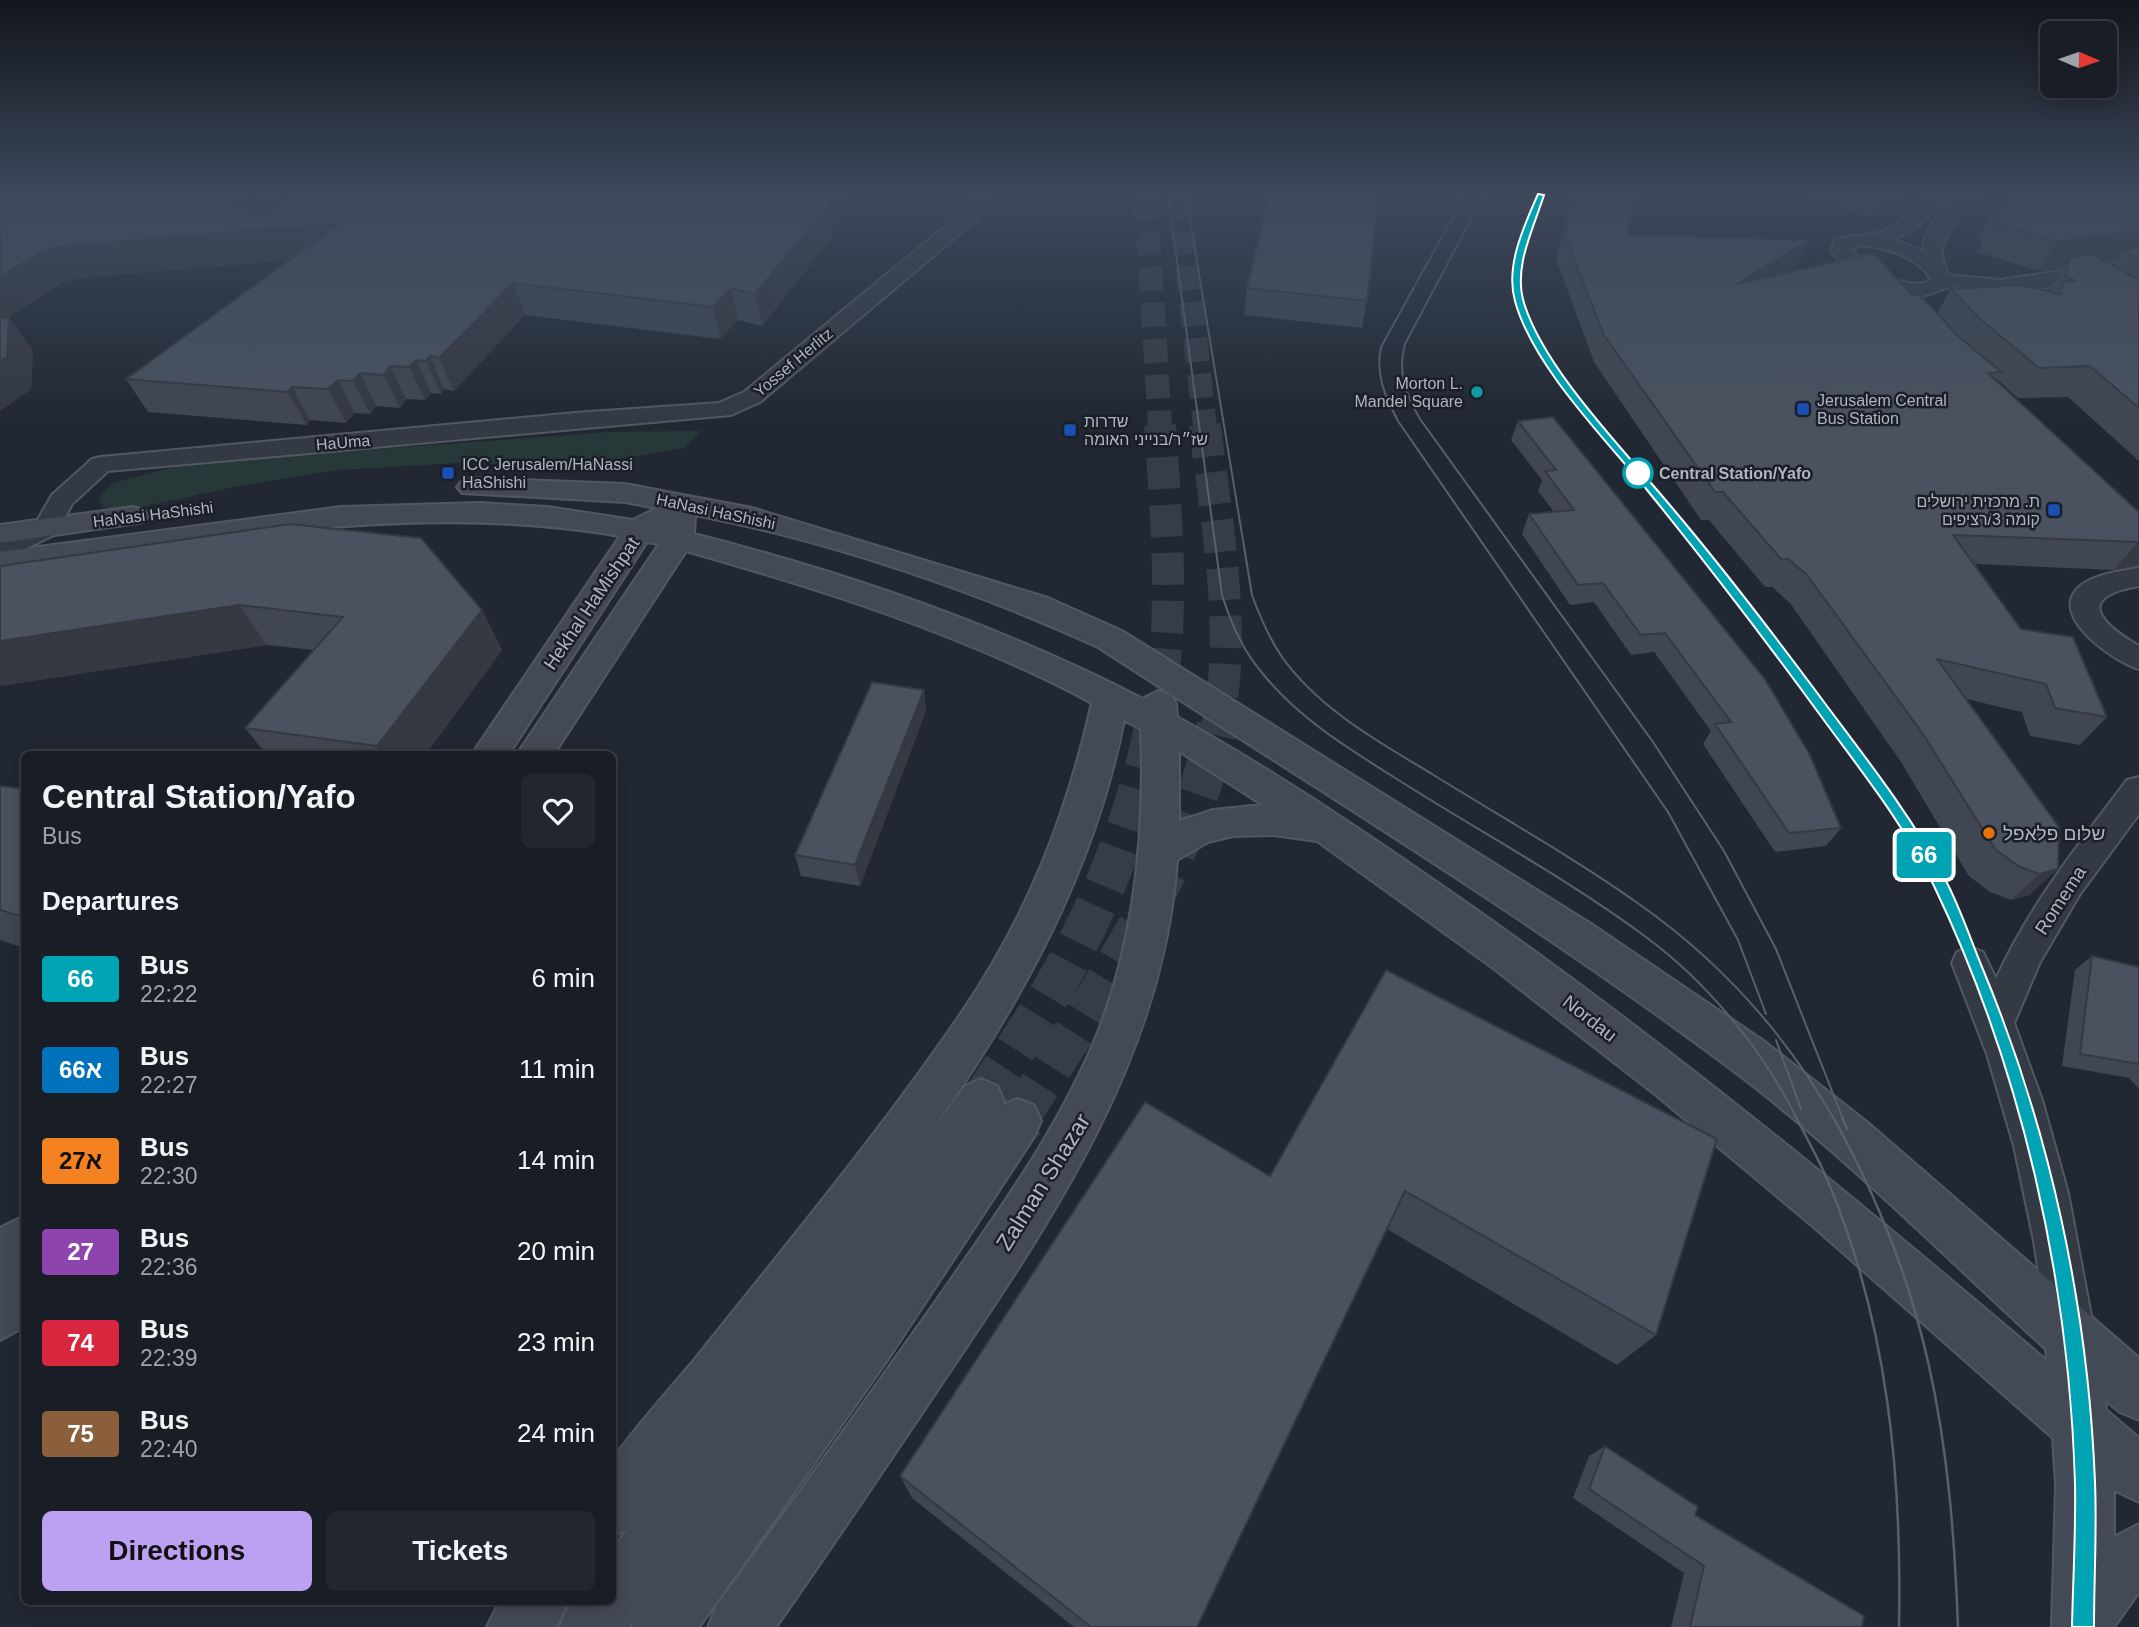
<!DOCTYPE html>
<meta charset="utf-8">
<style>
:root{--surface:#191e26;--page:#22272e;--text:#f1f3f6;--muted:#9fa2a7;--line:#373c43;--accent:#bca0f2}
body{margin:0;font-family:Arial,"Noto Sans Hebrew",sans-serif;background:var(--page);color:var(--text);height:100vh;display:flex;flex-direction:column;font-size:26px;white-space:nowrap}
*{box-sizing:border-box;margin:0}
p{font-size:23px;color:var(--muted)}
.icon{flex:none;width:38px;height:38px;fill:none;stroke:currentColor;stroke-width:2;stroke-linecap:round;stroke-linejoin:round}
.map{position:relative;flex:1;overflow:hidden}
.details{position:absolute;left:21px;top:751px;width:595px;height:854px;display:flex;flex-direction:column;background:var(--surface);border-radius:10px;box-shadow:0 4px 18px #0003,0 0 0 2px var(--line)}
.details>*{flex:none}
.badge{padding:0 14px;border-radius:5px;font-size:24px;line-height:46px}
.needle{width:46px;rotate:92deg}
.fabs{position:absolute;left:2040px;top:21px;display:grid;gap:14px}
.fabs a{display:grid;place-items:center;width:77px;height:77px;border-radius:10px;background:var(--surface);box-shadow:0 4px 18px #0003,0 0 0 2px var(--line);font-size:35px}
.map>.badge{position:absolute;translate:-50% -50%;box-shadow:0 0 0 4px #fff}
h2{padding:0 21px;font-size:26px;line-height:63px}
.round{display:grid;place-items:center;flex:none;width:74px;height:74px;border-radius:10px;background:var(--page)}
.head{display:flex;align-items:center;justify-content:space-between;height:119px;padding:0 21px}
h1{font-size:33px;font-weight:700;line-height:52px}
.button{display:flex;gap:14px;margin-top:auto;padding:14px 21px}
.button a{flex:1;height:80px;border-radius:10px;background:var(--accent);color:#111;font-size:28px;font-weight:700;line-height:80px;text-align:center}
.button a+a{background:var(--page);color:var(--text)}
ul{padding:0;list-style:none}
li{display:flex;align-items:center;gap:21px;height:91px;padding:0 21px}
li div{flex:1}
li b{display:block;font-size:26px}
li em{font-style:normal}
li .badge{min-width:77px;font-weight:700;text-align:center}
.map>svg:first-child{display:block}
.green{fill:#273838}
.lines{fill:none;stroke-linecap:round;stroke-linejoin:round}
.secondary-tunnel-far3{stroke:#363d48;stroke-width:24;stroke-dasharray:24 12;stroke-linecap:butt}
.secondary-tunnel-far2{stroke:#363d48;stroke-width:32;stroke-dasharray:32 16;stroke-linecap:butt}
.secondary-tunnel-far1{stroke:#363d48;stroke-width:41;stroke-dasharray:41 21;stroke-linecap:butt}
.secondary-tunnel{stroke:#363d48;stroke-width:53;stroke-dasharray:53 27;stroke-linecap:butt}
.street-casing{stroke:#525862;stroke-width:4}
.secondary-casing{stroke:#525862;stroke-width:4}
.street{fill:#343a44;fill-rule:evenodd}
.secondary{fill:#434a56;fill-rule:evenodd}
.tram-far1{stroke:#59606d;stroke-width:2}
.tram{stroke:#59606d;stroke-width:2.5}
.wall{fill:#404752;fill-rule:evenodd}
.shaded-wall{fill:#343942}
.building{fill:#4a525f;stroke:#343942;stroke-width:2}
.line{fill:#00a3b4;stroke:#fff;stroke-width:2}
.culture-dot{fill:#0f9aa8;stroke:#1a1f28;stroke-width:2.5}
.transit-dot{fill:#1a4fb4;stroke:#1a1f28;stroke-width:2.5}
.stop-dot{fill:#fff;stroke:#00a3b4;stroke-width:3.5}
.food-dot{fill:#e8710a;stroke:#1a1f28;stroke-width:2.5}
.labels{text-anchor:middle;stroke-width:5;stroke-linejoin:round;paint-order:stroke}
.far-street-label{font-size:16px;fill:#afb5c1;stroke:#1a1f28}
.far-poi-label{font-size:16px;fill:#afb5c1;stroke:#1a1f28;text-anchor:start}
.far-stop-label{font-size:16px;font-weight:bold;fill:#afb5c1;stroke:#1a1f28;text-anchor:start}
.street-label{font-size:19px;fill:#afb5c1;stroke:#1a1f28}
.poi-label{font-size:19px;fill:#afb5c1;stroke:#1a1f28;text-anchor:start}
.near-street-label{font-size:23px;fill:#afb5c1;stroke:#1a1f28}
</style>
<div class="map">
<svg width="2139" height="1627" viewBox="0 0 2139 1627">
<rect width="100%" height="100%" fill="#212833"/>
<path class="green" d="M215 195 280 199C259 223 205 220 175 220Z
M701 431 685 448 575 466 522 467 475 462 337 470 239 486 123 511 103 507 99 498 113 483 189 463 608 432Z"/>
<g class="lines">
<path class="secondary-tunnel-far3" d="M1146 195 1160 427
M1179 195 1205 427"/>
<path class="secondary-tunnel-far2" d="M1205 425C1216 524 1238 629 1217 728
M1155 728C1176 627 1167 527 1160 425"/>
<path class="secondary-tunnel-far1" d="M981 1101C1005 1064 1031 1027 1053 989 1100 908 1136 818 1155 726
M1018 1119C1097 996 1186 871 1217 726"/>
<path class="secondary-tunnel" d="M1017 1121 1020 1117"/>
<defs>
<path id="street" d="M972 195H990L976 220 760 402 731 415 108 471 72 504 56 534 0 561V542L36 523 52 495 92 459 101 457 575 413 719 403 744 392 961 213Z
M1933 195H1954L1909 232 1892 239 1923 251C1924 227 1942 211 1959 195H1979C1960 220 1928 240 1949 275L2000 280 2139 259V271C2097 277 2040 292 2000 292 1984 292 1967 286 1951 287 1941 288 1932 295 1920 296 1889 297 1849 276 1831 251L1835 240C1851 235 1860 236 1873 234 1896 228 1915 209 1933 195ZM1859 245C1882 246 1920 257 1931 280 1907 293 1868 267 1851 250Z
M2139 568V586C2076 597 2098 622 2139 646V669C2112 661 2039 610 2086 582 2102 573 2121 571 2139 568Z
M2139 777V814L2080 894 2040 962 2014 1023 2042 1100 2068 1193 2095 1337 2088 1353 2072 1360 2056 1353 2049 1337 2034 1241 2014 1146 1987 1054 1952 963 1957 952 1970 947 1983 952 1996 979C2029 906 2079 844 2127 780Z"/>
<path id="secondary" d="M472 478 625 484 752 508 1048 598 1122 631 1591 924 1765 1042 1868 1123 2139 1358V1420L2120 1412 2105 1400 2106 1410 2139 1438V1502L2114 1490V1537L2139 1524V1592L2114 1627H2052L2056 1485 2053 1438 1815 1228 1656 1095 1493 968 1317 841 1274 835 1233 836 1208 842 1177 860C1164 1052 1059 1209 955 1364 896 1452 837 1540 776 1627H708L717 1605C790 1507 860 1408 931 1308 994 1217 1062 1127 1102 1022 1136 929 1145 827 1141 729L1124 720C1091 888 1005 1031 905 1168L965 1086 981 1079 997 1086 1004 1101 1003 1105 1017 1099 1034 1105 1041 1121 1034 1137 888 1359 699 1627H631L635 1618 629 1627H559L572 1601H612V1549L628 1529 612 1536C612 1516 607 1480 612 1462 616 1449 682 1375 695 1359 786 1245 880 1132 962 1012 1028 914 1066 817 1092 703 965 635 824 590 686 551L554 754H517L659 544 647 542 509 754H472L620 536C412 500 206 542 0 572V552L341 507 479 503 548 507 633 520 657 508 625 502 462 493 457 487 462 481ZM695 515C827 540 976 591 1098 647 1310 785 1528 917 1731 1069 1843 1153 1943 1255 2046 1349L2047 1361C1853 1196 1657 1035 1448 890 1360 829 1270 768 1177 717L1176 704 1171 695 1158 691 1143 699C1001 626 848 573 694 534ZM1179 751 1263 805 1213 810 1179 821Z
M133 507 144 510 148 516 144 522 0 543V525Z
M24 1216V1327L0 1340V1228Z
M500 1601H568L556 1627H487Z"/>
</defs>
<use href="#street" class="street-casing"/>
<use href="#secondary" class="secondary-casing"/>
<use href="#street" class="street"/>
<use href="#secondary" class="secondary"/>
<path class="tram-far1" d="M1168 195 1222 595C1231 624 1243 651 1263 674 1300 720 1351 750 1400 781 1482 833 1568 879 1646 937 1708 983 1763 1050 1797 1119
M1186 195 1252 595C1260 617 1269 638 1282 657 1319 709 1379 742 1432 774 1501 817 1573 857 1639 904 1720 961 1785 1033 1834 1119
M1465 195 1381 347C1375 375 1385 396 1398 421L1668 812 1738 940 1766 1014
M1484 195 1405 344C1397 373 1406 394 1420 419L1653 742 1724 851 1776 949 1843 1119
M1776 1040 1801 1109"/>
<path class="tram" d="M1796 1117C1807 1139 1820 1161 1829 1184 1888 1325 1902 1476 1899 1627
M1833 1117C1928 1287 1951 1435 1958 1627
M1842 1117 1847 1129"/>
</g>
<path class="wall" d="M1573 195H1635L1627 235 1809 240 1797 265 1784 273 1912 295 1937 313 1951 289 2050 292 2051 287 2063 268 2039 271 1977 252 1983 241 1977 238 1994 209 2002 207 2009 195H2139V461L2068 397 2018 398 1997 379 1996 380 2139 512V566L2114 570 1975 564 2021 629 2107 717 2080 745 2030 736 2022 712 1966 699 2058 869 2029 895 2011 900 1990 892 1969 876 1901 762 1790 603 1772 587H1765L1709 520H1701L1594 362 1556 259ZM2116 261 2113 266 2106 262Z
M1801 195H1909L1872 218Z
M0 200 265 216 851 213 762 326 738 320 720 339 525 315 454 391 444 389 441 394 431 393 425 400 406 399 400 408 376 406 370 414 355 413 346 423 310 420 307 425 148 412 126 379 290 260 78 278 64 282 8 317 33 350 31 389 0 411Z
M1247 288 1367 301 1362 328 1244 315Z
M1518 421 1841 828 1826 846 1775 852 1703 744 1711 731 1654 652 1631 655 1594 602 1570 605 1522 534 1529 514 1554 512 1538 491 1542 480 1511 440Z
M0 566 482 610 502 650 426 754H266L245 728 313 650 267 645 0 686Z
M924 690 926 711 860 886 801 876 795 855Z
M0 786 24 789V948L0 940Z
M2092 956 2139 967V1089L2129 1078 2062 1066 2075 970Z
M1386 970 1656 1335 1617 1365 1387 1229 1197 1627H1074L912 1498 900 1476 1270 1176Z
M1605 1446 1695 1515 1862 1627H1671L1684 1573 1573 1498 1589 1456Z"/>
<path class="shaded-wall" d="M831 195H849L851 213 762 326 755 294Z
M1884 195H1909L1872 218Z
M340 223 354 254 78 278 64 282 1 322 9 318 33 350 31 389 0 411V277L43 251 57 247Z
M2139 231V257L2123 250 2116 260 2067 267 2070 258 2063 268 2039 271 2057 242Z
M1809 240 1797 265 1725 310 1737 284Z
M513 283 525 315 454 391 439 358Z
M731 288 738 320 720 339 713 307Z
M430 356 444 389 441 394 426 361Z
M416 360 431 393 425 400 409 367Z
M390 366 406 399 400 408 384 375Z
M360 373 376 406 370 414 353 381Z
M338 380 355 413 346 423 328 389Z
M292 387 310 420 307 425 288 392Z
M2139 541V565L2114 570 2138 542Z
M239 605 267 645 0 686V641Z
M482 610 502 650 426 754H383L377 746Z
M924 690 926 711 860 886 855 865Z
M2058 869 2029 895 2011 900 2039 874Z"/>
<path class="building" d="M20 195H205L265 216 295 195H837L755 294 731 288 713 307 513 283 439 358 430 356 426 361 416 360 409 367 390 366 384 375 360 373 353 381 338 380 328 389 292 387 288 392 126 379 340 223 57 247 43 251 0 277V200Z
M1269 195H1313L1378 201 1367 301 1247 288Z
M1574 195H1635L1627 235 1809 240 1737 284 1873 253 1912 295 1919 294 1957 335 2001 372 1988 373 2139 512V541L2138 542 1953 535 2021 629 2073 637 2107 717 2055 708 2046 684 1937 659 2059 827 2058 869 2039 874 2018 866 1995 849 1923 734 1807 575 1788 559H1781L1723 492H1715L1604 335 1564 234Z
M2038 195H2139V231L2057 242 1994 223 2013 219 1994 209 2044 198Z
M2139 248V260L2123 250Z
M2092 254 2139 280V408L2090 366 2039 368 1979 318 1951 289 2022 285 2060 294 2063 282 2076 281 2065 276 2070 258Z
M0 317 9 318 7 357 0 361Z
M1553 417 1765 679 1810 755 1841 828 1789 833 1715 724 1731 722 1665 633 1641 635 1603 583 1578 585 1529 514 1574 510 1545 471 1556 470 1518 421Z
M290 524 421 538 482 610 377 746 245 728 343 617 239 605 0 641V566Z
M872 682 924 690 855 865 795 855Z
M0 786 24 789V917L0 910Z
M2092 956 2139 967V1064L2080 1054Z
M1386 970 1717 1139 1656 1335 1405 1191 1197 1627H1091L900 1476 1145 1102 1270 1176Z
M1605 1446 1698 1507 1695 1515 1864 1616 1862 1627H1690L1704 1566 1589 1489Z"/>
<linearGradient id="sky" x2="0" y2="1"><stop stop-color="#12161c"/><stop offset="0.46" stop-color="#3d485b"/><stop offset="1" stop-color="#3d485b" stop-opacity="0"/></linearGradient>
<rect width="2139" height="423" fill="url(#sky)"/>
<path class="line" d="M1538 194 1544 195C1533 230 1513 267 1524 303 1545 371 1628 454 1674 510 1728 574 1778 640 1827 706 1869 762 1912 817 1945 879 1960 907 1970 938 1982 967 2050 1130 2088 1306 2095 1482 2097 1530 2094 1579 2094 1627H2072C2073 1579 2076 1531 2075 1483 2069 1279 2022 1070 1934 886 1905 826 1862 772 1823 719 1766 641 1708 565 1647 490 1605 439 1532 365 1515 301 1505 266 1524 226 1538 194Z"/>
<circle class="culture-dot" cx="1477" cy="392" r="7"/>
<g class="transit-dot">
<rect x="1796" y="402" width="14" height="14" rx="3.5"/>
<rect x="1063" y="423" width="14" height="14" rx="3.5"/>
<rect x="441" y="466" width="14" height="14" rx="3.5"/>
<rect x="2047" y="503" width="14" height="14" rx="3.5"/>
</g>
<circle class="stop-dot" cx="1638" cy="473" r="14"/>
<circle class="food-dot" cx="1989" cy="833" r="7"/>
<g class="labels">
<g class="far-street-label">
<text transform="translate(793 362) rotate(-40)" y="6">Yossef Herlitz</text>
<text transform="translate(343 442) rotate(-5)" y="6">HaUma</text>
<text transform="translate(716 511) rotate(12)" y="6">HaNasi HaShishi</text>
<text transform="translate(153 514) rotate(-7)" y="6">HaNasi HaShishi</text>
</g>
<g class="far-poi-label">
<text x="1463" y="389" text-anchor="end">Morton L.<tspan x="1463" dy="18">Mandel Square</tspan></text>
<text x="1817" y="406">Jerusalem Central<tspan x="1817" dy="18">Bus Station</tspan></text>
<text x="1084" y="427">שדרות<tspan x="1084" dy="18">שז״ר/בנייני האומה</tspan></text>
<text x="462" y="470">ICC Jerusalem/HaNassi<tspan x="462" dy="18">HaShishi</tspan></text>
<text x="2040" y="507" text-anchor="end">ת. מרכזית ירושלים<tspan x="2040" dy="18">קומה 3/רציפים</tspan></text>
</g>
<g class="far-stop-label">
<text x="1659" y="479">Central Station/Yafo</text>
</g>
<g class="street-label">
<text transform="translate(591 603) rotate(-56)" y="7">Hekhal HaMishpat</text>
<text transform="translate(2060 900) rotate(-57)" y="7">Romema</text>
<text transform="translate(1590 1018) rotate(38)" y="7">Nordau</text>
</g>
<g class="poi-label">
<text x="2003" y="840">שלום פלאפל</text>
</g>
<g class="near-street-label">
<text transform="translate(1043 1182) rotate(-58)" y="8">Zalman Shazar</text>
</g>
</g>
</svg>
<div class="fabs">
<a><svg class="needle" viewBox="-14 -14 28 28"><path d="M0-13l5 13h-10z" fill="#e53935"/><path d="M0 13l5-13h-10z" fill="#9fa2a7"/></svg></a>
</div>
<b class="badge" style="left:1924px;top:855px;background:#00a3b4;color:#fff">66</b>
<section class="details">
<div class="head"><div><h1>Central Station/Yafo</h1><p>Bus</p></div><a class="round"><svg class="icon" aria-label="heart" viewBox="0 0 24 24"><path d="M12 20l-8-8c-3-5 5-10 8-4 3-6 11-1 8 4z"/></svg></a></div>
<h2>Departures</h2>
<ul>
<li><span class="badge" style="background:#00a3b4;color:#fff">66</span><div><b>Bus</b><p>22:22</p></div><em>6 min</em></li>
<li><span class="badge" style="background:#0072bc;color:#fff">66א</span><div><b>Bus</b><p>22:27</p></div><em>11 min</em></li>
<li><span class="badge" style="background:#f58220;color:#111">27א</span><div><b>Bus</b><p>22:30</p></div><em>14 min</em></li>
<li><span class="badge" style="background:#8e44ad;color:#fff">27</span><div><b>Bus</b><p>22:36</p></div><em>20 min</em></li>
<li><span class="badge" style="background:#d7263d;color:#fff">74</span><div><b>Bus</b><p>22:39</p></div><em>23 min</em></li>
<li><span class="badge" style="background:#8b5e3c;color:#fff">75</span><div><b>Bus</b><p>22:40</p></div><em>24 min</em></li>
</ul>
<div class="button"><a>Directions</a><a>Tickets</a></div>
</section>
</div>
